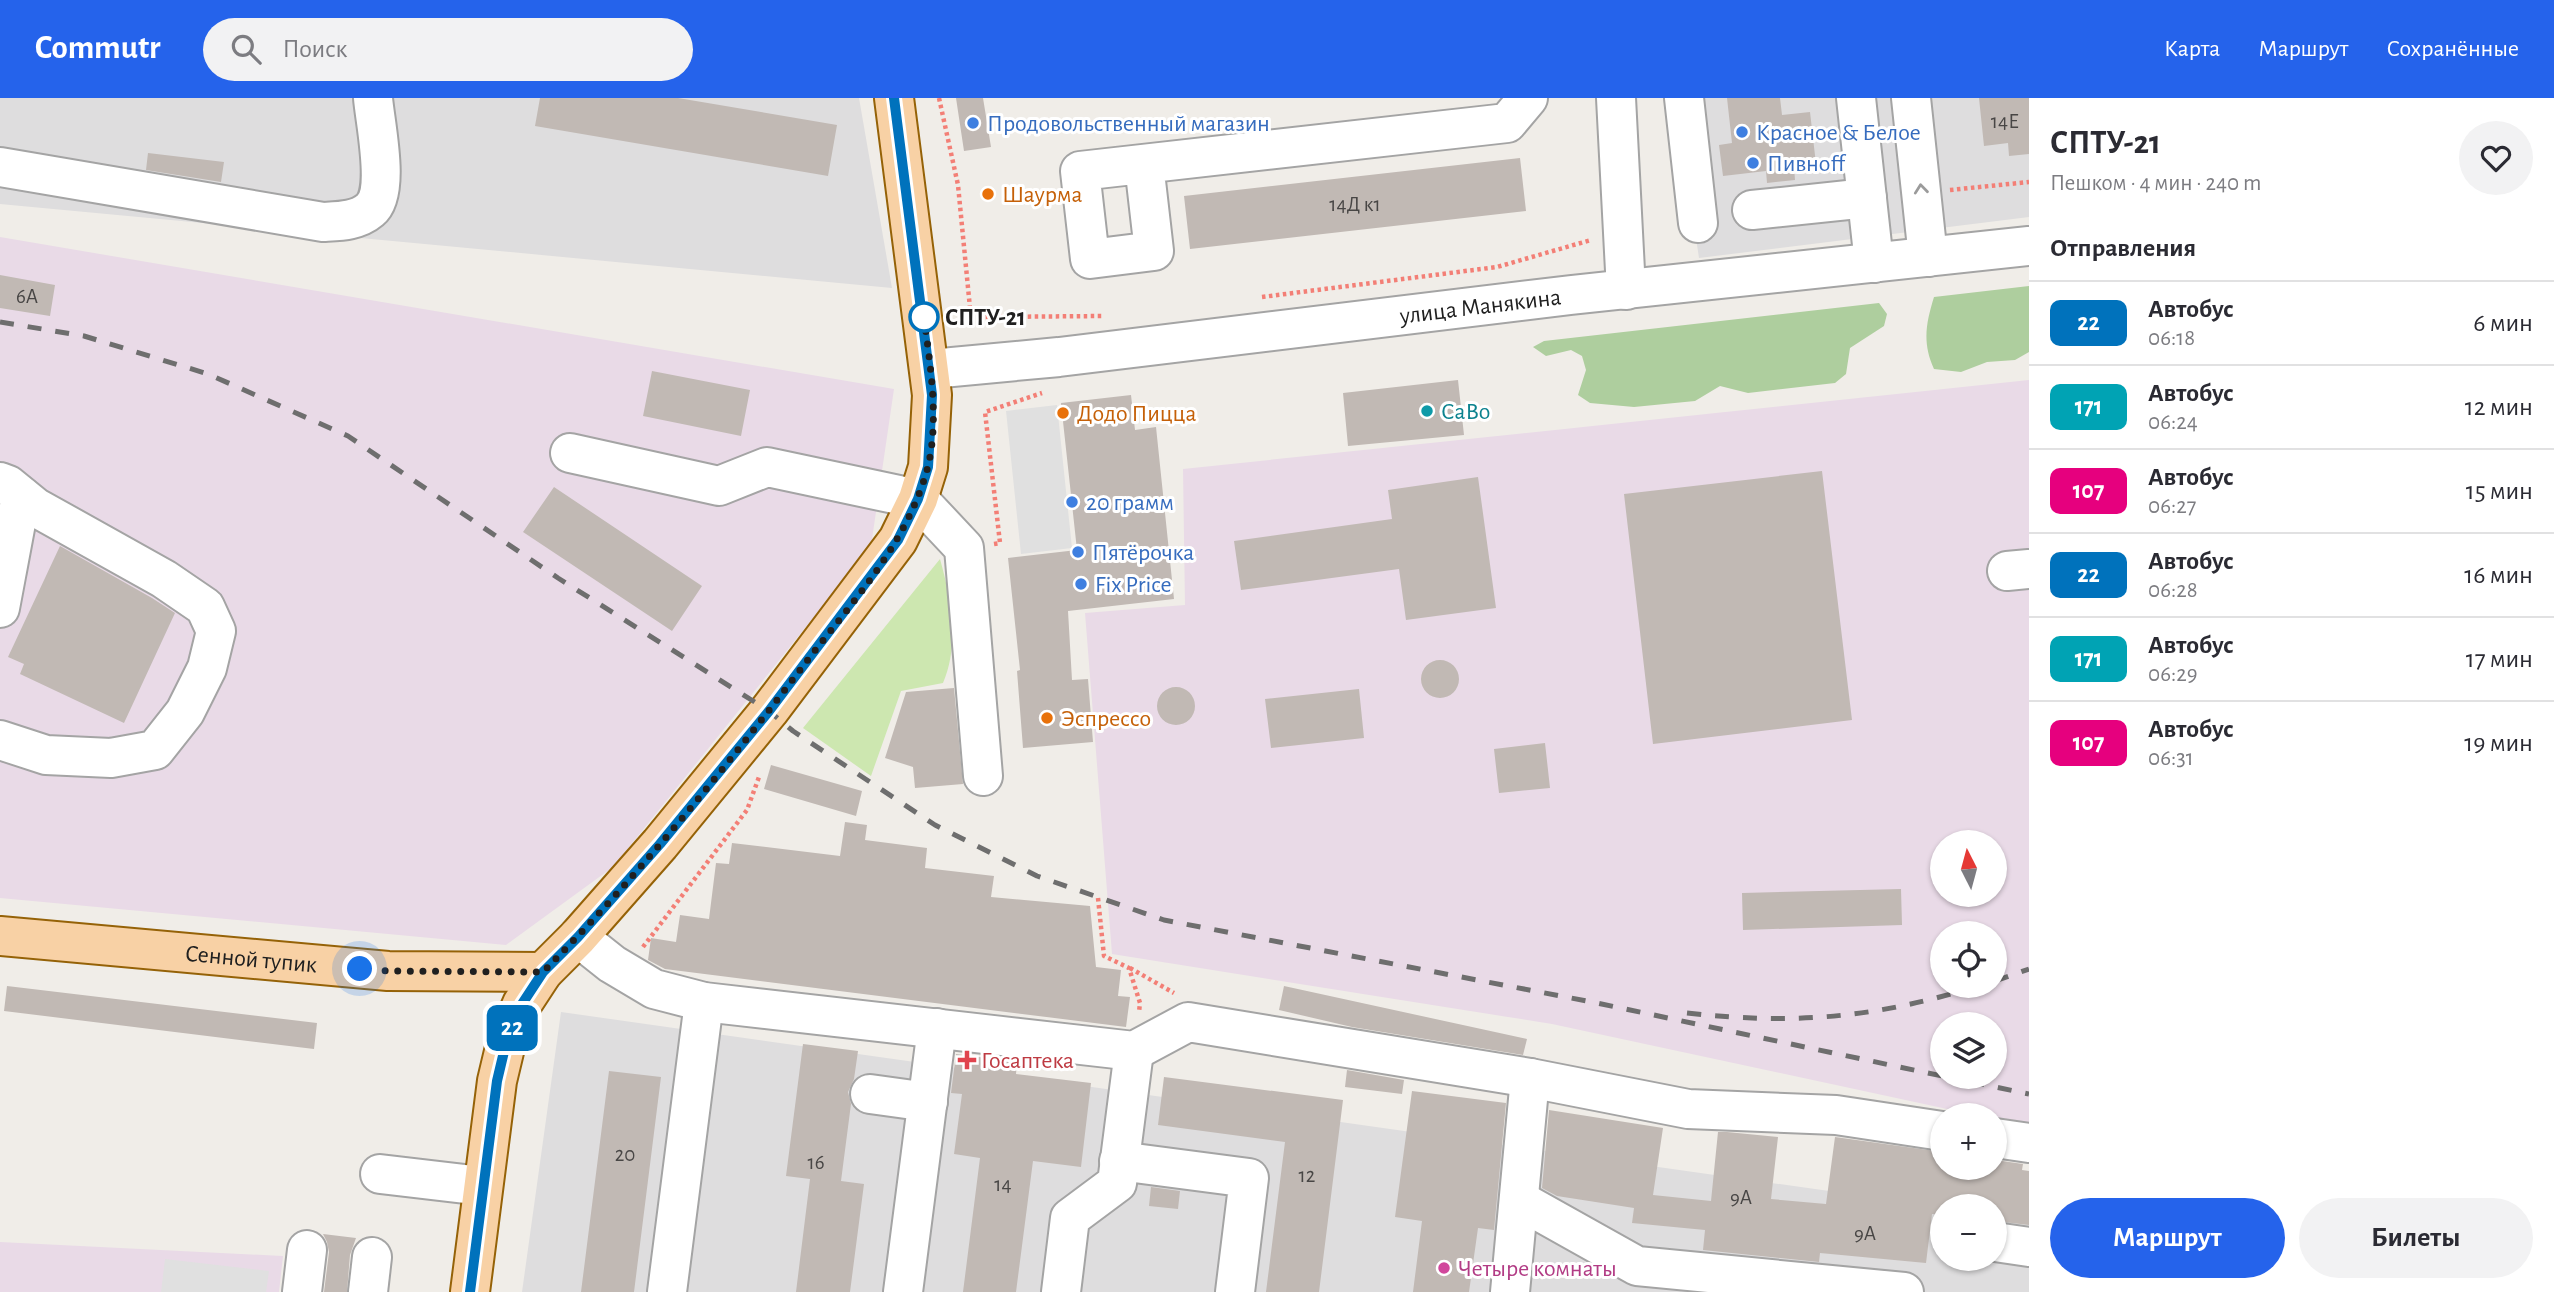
<!DOCTYPE html>
<html lang="ru">
<meta charset="utf-8">
<style>
:root{--surface:#fff;--page:#f2f2f3;--text:#2b2b33;--muted:#7c7c81;--line:#e1e1e2;--accent:#2563eb}
body{margin:0;font-family:"Alegreya Sans",sans-serif;background:var(--page);color:var(--text);height:100vh;display:flex;flex-direction:column;font-size:26px;white-space:nowrap}
*{box-sizing:border-box;margin:0}
p{font-size:23px;color:var(--muted)}
.icon{flex:none;width:38px;height:38px;fill:none;stroke:currentColor;stroke-width:2;stroke-linecap:round;stroke-linejoin:round}
.map{position:relative;flex:1;overflow:hidden}
.details{display:flex;flex-direction:column;background:var(--surface);width:525px}
.details>*{flex:none}
.badge{padding:0 14px;border-radius:10px;font-size:24px;line-height:46px}
.needle{width:46px;rotate:354deg}
.buttons{position:absolute;left:1930px;top:732px;display:grid;gap:14px}
.buttons a{display:grid;place-items:center;width:77px;height:77px;border-radius:50%;background:var(--surface);box-shadow:0 2px 5px #0004;font-size:35px}
.you{position:absolute;width:35px;height:35px;margin:-18px;border:5px solid #fff;border-radius:50%;background:#1a73e8;box-shadow:0 0 0 10px #1a73e833}
.map>.badge{position:absolute;translate:-50% -50%;box-shadow:0 0 0 4px #fff}
h2{padding:0 21px;font-size:26px;line-height:63px}
.round{display:grid;place-items:center;flex:none;width:74px;height:74px;border-radius:37px;background:var(--page)}
.headline{display:flex;align-items:center;justify-content:space-between;height:119px;padding:0 21px}
h1{font-size:33px;font-weight:600;line-height:52px}
.cta{display:flex;gap:14px;margin-top:auto;padding:14px 21px}
.cta a{flex:1;height:80px;border-radius:42px;background:var(--accent);color:#fff;font-size:28px;font-weight:600;line-height:80px;text-align:center}
.cta a+a{background:var(--page);color:var(--text)}
ul{padding:0;list-style:none}
li{display:flex;align-items:center;gap:21px;height:84px;padding:0 21px;border-top:2px solid var(--line)}
li div{flex:1}
li b{display:block;font-size:26px}
li em{font-style:normal}
li .badge{min-width:77px;font-weight:700;text-align:center}
header{display:flex;align-items:center;gap:42px;box-sizing:border-box;height:98px;padding:0 35px;background:var(--accent);color:#fff}
header strong{font-size:33px}
nav{display:flex;gap:38px;margin-inline-start:auto;font-size:24px}
.search{width:490px;height:63px;background:var(--page);display:flex;align-items:center;gap:18px;box-sizing:border-box;padding:0 24px;border-radius:38px;color:var(--muted);font-size:26px}
main{display:flex;flex:1;min-height:0}
.map>svg:first-child{display:block}
.residential{fill:#deddde}
.industrial{fill:#e9dae7;fill-rule:evenodd}
.grass{fill:#cde7b0}
.forest{fill:#aece9e}
.parking{fill:#e0e0e0}
.building{fill:#c1b9b4}
.lines{fill:none;stroke-linecap:round;stroke-linejoin:round}
.minor-casing{stroke:#a4a4a4;stroke-width:42}
.major-casing{stroke:#956207;stroke-width:42}
.path{stroke:#f37f76;stroke-width:4.5;stroke-dasharray:3.5 3.5;stroke-linecap:butt}
.minor{stroke:#fff;stroke-width:38}
.major{stroke:#f8d1a5;stroke-width:38}
.rail{stroke:#6e6e6e;stroke-width:5;stroke-dasharray:14 14;stroke-linecap:butt}
.oneway{stroke:#9b9b9b}
.line-casing{stroke:#fff;stroke-width:16}
.line{stroke:#0072bc;stroke-width:10}
.walk{stroke:#202020;stroke-width:7;stroke-dasharray:0 12.6}
.shop-dot{fill:#3f7fe0;stroke:#fff;stroke-width:2.5}
.food-dot{fill:#e8710a;stroke:#fff;stroke-width:2.5}
.stop-dot{fill:#fff;stroke:#0072bc;stroke-width:3.5}
.culture-dot{fill:#0f9aa8;stroke:#fff;stroke-width:2.5}
.health-dot{fill:#e0444e;stroke:#fff;stroke-width:2.5}
.hotel-dot{fill:#d1479c;stroke:#fff;stroke-width:2.5}
.labels{text-anchor:middle;stroke-width:6;stroke-linejoin:round;paint-order:stroke}
.number-label{font-size:21px;fill:#484645}
.shop-label{font-size:24px;fill:#366cbe;stroke:#fff;text-anchor:start}
.food-label{font-size:24px;fill:#c56008;stroke:#fff;text-anchor:start}
.street-label{font-size:24px;fill:#202020;stroke:#fff}
.stop-label{font-size:24px;font-weight:bold;fill:#202020;stroke:#fff;text-anchor:start}
.culture-label{font-size:24px;fill:#0d838f;stroke:#fff;text-anchor:start}
.health-label{font-size:24px;fill:#be3a42;stroke:#fff;text-anchor:start}
.hotel-label{font-size:24px;fill:#b23c85;stroke:#fff;text-anchor:start}
</style>
<header>
<strong>Commutr</strong>
<div class="search"><svg class="icon" aria-label="search" viewBox="0 0 24 24"><circle cx="10" cy="10" r="6"/><path d="M15 15l6 6"/></svg>Поиск</div>
<nav><a>Карта</a><a>Маршрут</a><a>Сохранённые</a></nav>
</header>
<main>
<div class="map">
<svg width="2029" height="1194" viewBox="0 0 2029 1194">
<rect width="100%" height="100%" fill="#f0ede8"/>
<path class="residential" d="M0 0H859L892 190 0 106Z
M1675 0H2029V119L1699 160Z
M561 914 1942 1109V1160H1995V1116L2029 1121V1194H522Z"/>
<path class="industrial" d="M0 139 894 291 871 448 613 769 506 847 0 800Z
M2029 282V1028L1995 1021V1017H1975L1552 926 1112 856 1085 515 1185 507 1183 371ZM1942 744H1995V796H1942ZM1942 835H1995V887H1942ZM1942 926H1995V978H1942Z
M0 1144 283 1158 279 1194H0Z"/>
<path class="grass" d="M940 461C951 501 960 545 943 585L901 593 871 678 803 630Z"/>
<path class="forest" d="M2029 188V254L2015 262 1987 264 1961 274 1934 271C1922 245 1926 225 1934 199Z
M1879 205 1887 216 1884 228 1850 250 1846 276 1835 285 1748 295 1720 288 1695 303 1634 309 1590 305 1578 297 1586 272 1582 258 1571 252 1546 258 1533 249 1544 243Z"/>
<path class="parking" d="M1057 307 1072 450 1021 456 1006 313Z
M165 1161 269 1173 266 1194H161Z"/>
<path class="building" d="M540 0H678L837 27 828 78 535 28Z
M956 0H983L991 49 964 53Z
M1727 0H1780L1782 17 1810 14 1816 66 1794 69 1795 82 1767 85 1766 73 1723 78 1719 47 1732 45Z
M1979 0H2029V56L2009 58 2008 45 1984 48Z
M148 55 224 64 221 84 146 72Z
M1520 60 1526 113 1190 151 1184 98Z
M0 177 55 187 50 218 0 210Z
M652 273 750 292 741 338 643 318Z
M1458 282 1464 337 1348 348 1343 295Z
M1131 297 1135 332 1156 329 1174 501 1068 513 1072 582 1088 581 1093 644 1023 650 1017 573 1020 572 1008 460 1077 452 1061 305Z
M1822 373 1852 622 1653 646 1624 396Z
M1478 379 1496 510 1406 522 1399 471 1241 492 1234 443 1392 421 1388 392Z
M554 389 702 488 672 533 523 434Z
M60 448 152 500 175 515 124 625 20 576 24 566 8 559Z
M1421 581a19 19 0 1 1 38 0a19 19 0 1 1-38 0Z
M1157 608a19 19 0 1 1 38 0a19 19 0 1 1-38 0Z
M954 590 963 686 915 690 913 669 885 660 906 594Z
M1359 591 1364 640 1271 650 1265 601Z
M1545 645 1550 690 1499 695 1494 651Z
M771 667 862 693 856 718 764 691Z
M845 724 867 727 865 742 927 750 925 770 994 778 991 799 1090 808 1096 869 1121 872 1118 898 1130 899 1126 929 665 871 648 862 651 840 676 844 680 817 709 821 716 765 729 766 732 745 840 758Z
M1901 791 1902 827 1743 832 1742 795Z
M7 888 317 925 314 951 4 913Z
M1284 888 1527 941 1523 957 1352 929 1279 912Z
M803 946 858 953 854 981 848 994 851 1006 841 1083 864 1086 850 1194H796L810 1081 786 1078Z
M956 956 1017 964 1016 976 1091 985 1081 1069 1033 1063 1016 1194H963L980 1060 954 1056 962 996 951 995Z
M1347 972 1404 982 1402 996 1345 989Z
M609 973 661 979 634 1194H581Z
M1164 979 1343 1002 1319 1194H1266L1285 1044 1158 1027Z
M1412 993 1506 1005 1494 1132 1478 1130 1469 1194H1413L1422 1123 1395 1119Z
M1549 1012 1663 1030 1653 1097 1711 1103 1718 1034H1727L1778 1039 1771 1101 1826 1106 1835 1039 1942 1054V1069H1995V1062L2023 1066 2022 1072 2029 1073V1127L1995 1123V1108H1942V1117L1932 1116 1926 1165 1820 1155 1819 1164 1703 1152 1705 1132 1632 1125 1634 1110 1557 1098 1542 1090Z
M1151 1089 1180 1093 1178 1111 1149 1108Z
M323 1136 356 1140 350 1157 347 1194H324L329 1154 327 1144Z"/>
<g class="lines">
<defs>
<g id="minor">
<path d="M1616 0 1626 192"/>
<path d="M1684 0 1698 125"/>
<path d="M1856 0 1874 165"/>
<path d="M1911 0 1928 159"/>
<path d="M1144 66 1154 153 1090 161 1080 73 1507 25 1528 0"/>
<path d="M0 69 323 124C340 123 357 123 370 112 391 95 375 25 373 0"/>
<path d="M1752 112 1867 100"/>
<path id="s1" d="M931 271 1059 259 1571 197 2029 148"/>
<path d="M570 355 719 388 767 369 918 401 964 450 983 678"/>
<path d="M0 384 8 387 35 409 164 481 205 509 216 533 207 570 185 614 155 652 111 660 46 657 0 642"/>
<path d="M2007 473 2029 471"/>
<path d="M0 510 21 398"/>
<path d="M578 839 612 866 654 891 704 904 1134 953 1188 924 1530 980 1688 1011 1836 1017 1942 1033"/>
<path d="M870 996 928 1004"/>
<path d="M1995 1040 2029 1045"/>
<path d="M1119 1063 1249 1080 1235 1194"/>
<path d="M380 1076 482 1088"/>
<path d="M1519 1102 1637 1168 1904 1194"/>
<path d="M1995 1144 2029 1149"/>
<path d="M302 1194 307 1152"/>
<path d="M368 1194 372 1159"/>
<path d="M667 1194 704 904"/>
<path d="M903 1194 937 930"/>
<path d="M1061 1194 1070 1120 1117 1085 1134 953"/>
<path d="M1510 1194 1530 980"/>
</g>
<g id="major">
<path id="s2" d="M0 838 388 873 543 874"/>
<path d="M470 1194 497 983 507 941 522 906 543 874 578 839 660 746 769 613 898 442 918 401 928 369 932 297 894 0"/>
</g>
</defs>
<use href="#minor" class="minor-casing"/>
<use href="#major" class="major-casing"/>
<path class="path" d="M939 0 958 87 970 210 984 219 1104 218
M1950 92 2029 84
M1262 199 1497 169 1591 142
M994 446 1000 445 985 314 1042 295
M1098 800 1104 858 1129 870 1140 905 1139 914
M643 849 747 712 759 679
M1130 870 1174 895"/>
<use href="#minor" class="minor"/>
<use href="#major" class="major"/>
<path class="rail" d="M0 224 84 238 208 276 348 338 558 480 769 613 793 633 935 727 1037 778 1164 822 1597 905 1942 978
M1995 883 2029 871
M1687 915C1795 927 1877 920 1981 887
M1943 978 2029 996"/>
</g>
<defs><path id="oneway-chevron" d="M-2-3.5L2.5 0L-2 3.5" fill="none" stroke-width="1.6" stroke-linecap="round" stroke-linejoin="round" transform="scale(1.75)"/></defs>
<use class="oneway" href="#oneway-chevron" transform="translate(1921 91) rotate(-96)"/>
<g class="lines">
<defs>
<path id="line" d="M470 1194 497 983 507 941 522 906 543 874 578 839 660 746 769 613 898 442 918 401 928 369 932 297 894 0"/>
</defs>
<use href="#line" class="line-casing"/>
<use href="#line" class="line"/>
<path class="walk" d="M360 871 388 873 543 874C640 776 727 668 810 559 855 501 907 444 927 372 940 324 930 267 924 219"/>
</g>
<g class="shop-dot">
<circle cx="973" cy="25" r="7"/>
<circle cx="1742" cy="34" r="7"/>
<circle cx="1753" cy="65" r="7"/>
<circle cx="1072" cy="404" r="7"/>
<circle cx="1078" cy="454" r="7"/>
<circle cx="1081" cy="486" r="7"/>
</g>
<g class="food-dot">
<circle cx="988" cy="96" r="7"/>
<circle cx="1063" cy="315" r="7"/>
<circle cx="1047" cy="620" r="7"/>
</g>
<circle class="stop-dot" cx="924" cy="219" r="14"/>
<circle class="culture-dot" cx="1427" cy="313" r="7"/>
<path class="health-dot" d="M963.5 951.5h7v7h7v7h-7v7h-7v-7h-7v-7h7z"/>
<circle class="hotel-dot" cx="1444" cy="1170" r="7"/>
<g class="labels">
<g class="number-label">
<text x="2005" y="30">14Е</text>
<text x="1355" y="113">14Д к1</text>
<text x="27" y="205">6А</text>
<text x="625" y="1063">20</text>
<text x="816" y="1071">16</text>
<text x="1307" y="1084">12</text>
<text x="1003" y="1093">14</text>
<text x="1741" y="1106">9А</text>
<text x="1865" y="1142">9А</text>
</g>
<g class="shop-label">
<text x="987" y="33">Продовольственный магазин</text>
<text x="1756" y="42">Красное &amp; Белое</text>
<text x="1767" y="73">Пивноff</text>
<text x="1086" y="412">20 грамм</text>
<text x="1092" y="462">Пятёрочка</text>
<text x="1095" y="494">Fix Price</text>
</g>
<g class="food-label">
<text x="1002" y="104">Шаурма</text>
<text x="1077" y="323">Додо Пицца</text>
<text x="1061" y="628">Эспрессо</text>
</g>
<g class="street-label">
<text dy="8" stroke="none"><textPath href="#s1" startOffset="553">улица Манякина</textPath></text>
<text dy="8" stroke="none"><textPath href="#s2" startOffset="252">Сенной тупик</textPath></text>
</g>
<g class="stop-label">
<text x="945" y="227">СПТУ-21</text>
</g>
<g class="culture-label">
<text x="1441" y="321">СаВо</text>
</g>
<g class="health-label">
<text x="981" y="970">Госаптека</text>
</g>
<g class="hotel-label">
<text x="1458" y="1178">Четыре комнаты</text>
</g>
</g>
</svg>
<div class="buttons">
<a><svg class="needle" viewBox="-14 -14 28 28"><path d="M0-13l5 13h-10z" fill="#e53935"/><path d="M0 13l5-13h-10z" fill="#7c7c81"/></svg></a>
<a><svg class="icon" aria-label="locate" viewBox="0 0 24 24"><circle cx="12" cy="12" r="6"/><path d="M12 2v4M12 18v4M2 12h4M18 12h4"/></svg></a>
<a><svg class="icon" aria-label="layers" viewBox="0 0 24 24"><path d="M12 4l9 5-9 5-9-5zM3 14l9 5 9-5"/></svg></a>
<a>+</a>
<a>−</a>
</div>
<div class="you" style="left:360px;top:871px"></div>
<b class="badge" style="left:512px;top:930px;background:#0072bc;color:#fff">22</b>
</div>
<section class="details">
<div class="headline"><div><h1>СПТУ-21</h1><p>Пешком · 4 мин · 240 m</p></div><a class="round"><svg class="icon" aria-label="heart" viewBox="0 0 24 24"><path d="M12 20l-8-8c-3-5 5-10 8-4 3-6 11-1 8 4z"/></svg></a></div>
<h2>Отправления</h2>
<ul>
<li><span class="badge" style="background:#0072bc;color:#fff">22</span><div><b>Автобус</b><p>06:18</p></div><em>6 мин</em></li>
<li><span class="badge" style="background:#00a3b4;color:#fff">171</span><div><b>Автобус</b><p>06:24</p></div><em>12 мин</em></li>
<li><span class="badge" style="background:#e6007e;color:#fff">107</span><div><b>Автобус</b><p>06:27</p></div><em>15 мин</em></li>
<li><span class="badge" style="background:#0072bc;color:#fff">22</span><div><b>Автобус</b><p>06:28</p></div><em>16 мин</em></li>
<li><span class="badge" style="background:#00a3b4;color:#fff">171</span><div><b>Автобус</b><p>06:29</p></div><em>17 мин</em></li>
<li><span class="badge" style="background:#e6007e;color:#fff">107</span><div><b>Автобус</b><p>06:31</p></div><em>19 мин</em></li>
</ul>
<div class="cta"><a>Маршрут</a><a>Билеты</a></div>
</section>
</main>
